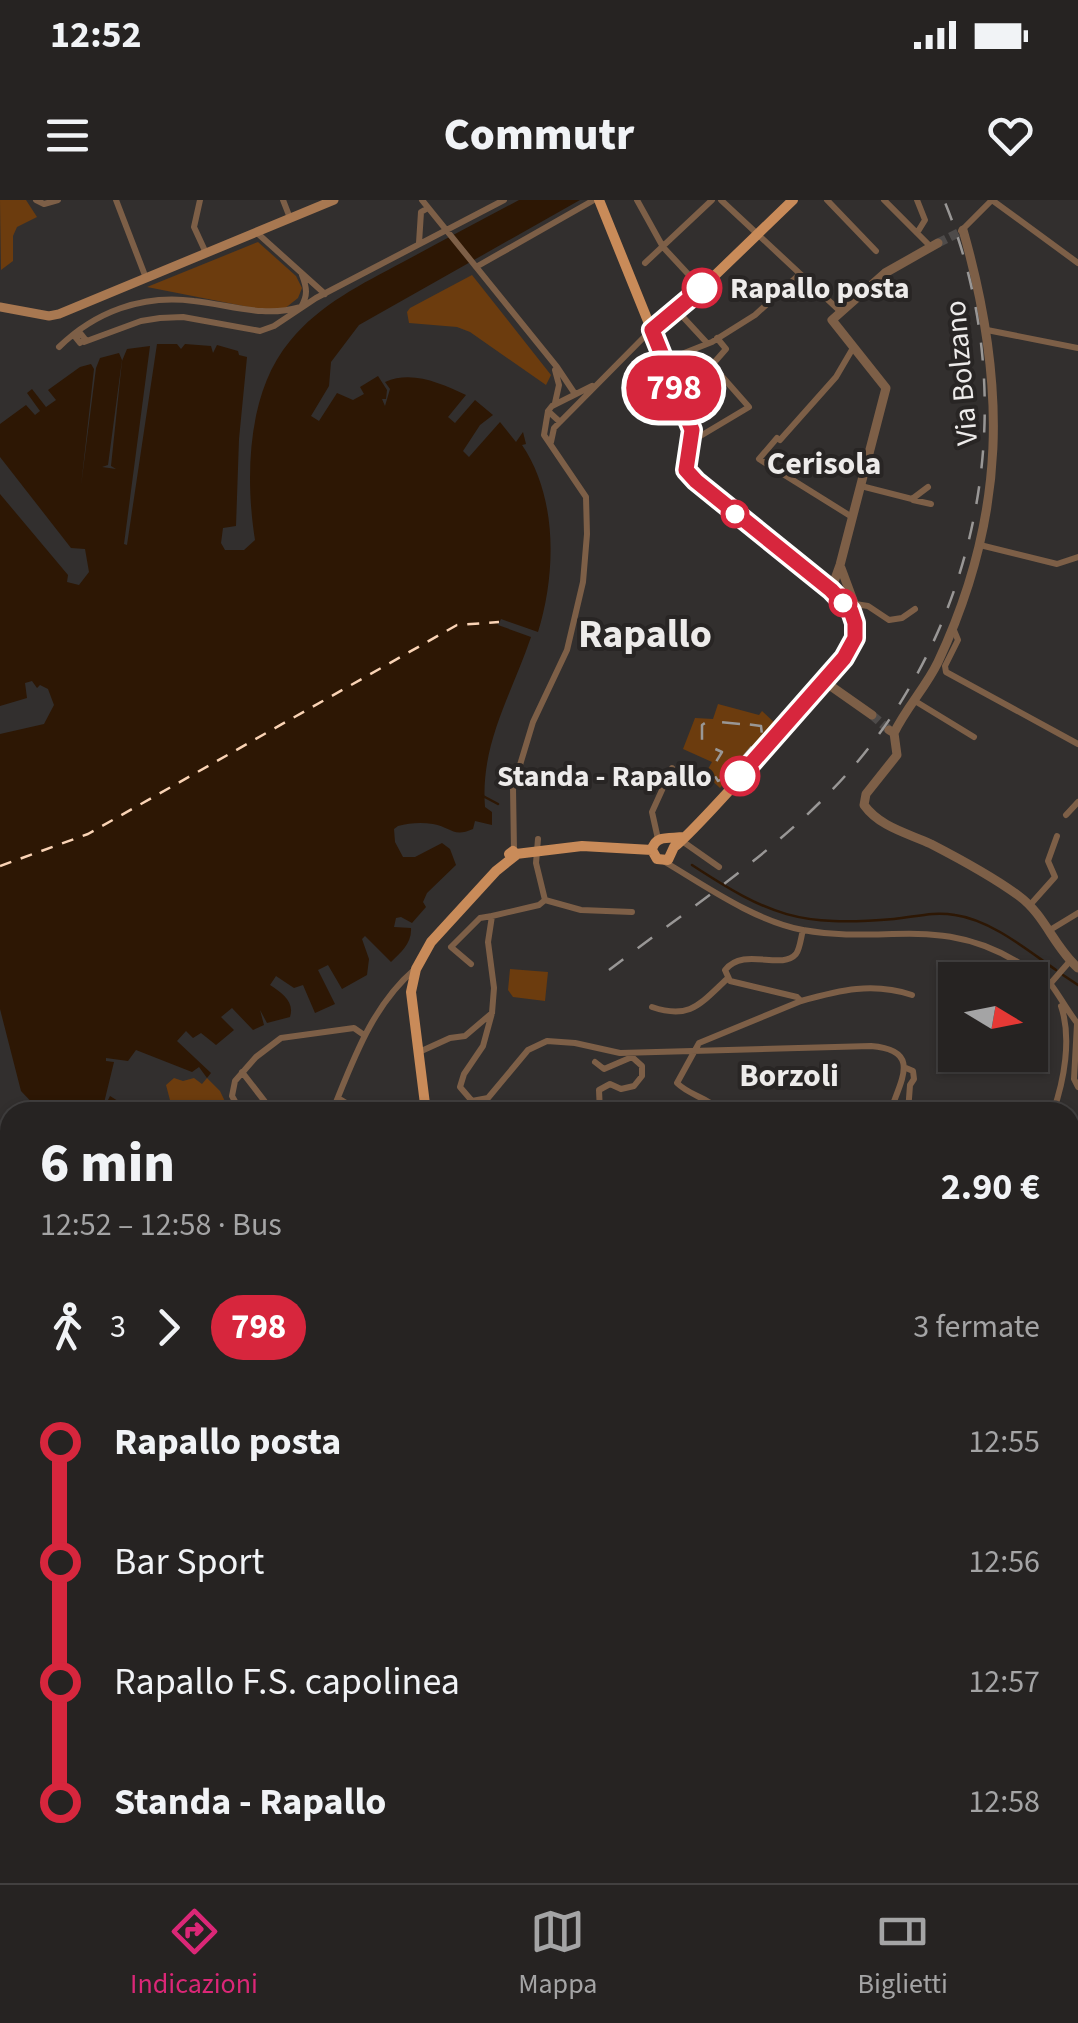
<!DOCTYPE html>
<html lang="it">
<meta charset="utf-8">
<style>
:root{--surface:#262322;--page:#322f2f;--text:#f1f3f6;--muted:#a4a4a5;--line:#424040;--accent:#db2777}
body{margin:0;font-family:"Source Sans 3",sans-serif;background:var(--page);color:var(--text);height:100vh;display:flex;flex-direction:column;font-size:38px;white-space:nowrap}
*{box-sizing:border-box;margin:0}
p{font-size:32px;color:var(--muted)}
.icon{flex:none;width:55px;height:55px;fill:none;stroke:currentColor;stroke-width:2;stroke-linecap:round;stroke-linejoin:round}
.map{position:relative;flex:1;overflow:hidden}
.sheet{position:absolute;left:0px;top:902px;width:1080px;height:782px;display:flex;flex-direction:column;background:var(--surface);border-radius:30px 30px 0 0;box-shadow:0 2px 8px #0004,0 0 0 2px var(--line)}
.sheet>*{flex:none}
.badge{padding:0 20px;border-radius:32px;font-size:35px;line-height:65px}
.needle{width:65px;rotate:100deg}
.controls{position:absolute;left:938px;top:762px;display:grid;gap:20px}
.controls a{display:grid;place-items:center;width:110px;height:110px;border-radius:0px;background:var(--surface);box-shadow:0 2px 8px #0004,0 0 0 2px var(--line);font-size:50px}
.map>.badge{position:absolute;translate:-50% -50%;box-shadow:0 0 0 5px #fff}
.legs{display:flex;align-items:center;gap:15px;height:110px;padding:0 40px;font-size:32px}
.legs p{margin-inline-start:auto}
.summary{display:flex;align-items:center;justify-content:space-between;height:170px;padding:0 40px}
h1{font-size:55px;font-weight:800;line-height:75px}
ul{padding:0 40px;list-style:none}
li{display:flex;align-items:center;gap:35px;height:120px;font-size:38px}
li i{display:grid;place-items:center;width:15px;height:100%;margin:0 12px;background:currentColor}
li i::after{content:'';width:25px;height:25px;margin:-12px;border:8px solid;border-radius:50%;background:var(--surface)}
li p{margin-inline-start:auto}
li:first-child i{background:linear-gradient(#0000 50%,currentColor 0)}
li:last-child i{background:linear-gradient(currentColor 50%,#0000 0)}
.status{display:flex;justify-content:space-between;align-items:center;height:70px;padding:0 50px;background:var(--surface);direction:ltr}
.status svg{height:28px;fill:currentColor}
header{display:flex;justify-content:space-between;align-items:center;height:130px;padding:0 40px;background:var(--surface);font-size:45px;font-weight:800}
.tabs{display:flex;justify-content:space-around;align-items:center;height:140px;border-top:2px solid var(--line);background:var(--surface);font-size:28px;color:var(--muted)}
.tabs a{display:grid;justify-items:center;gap:5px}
.tabs .current{color:var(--accent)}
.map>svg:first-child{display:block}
.green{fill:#6c3c0e}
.forest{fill:#924e00}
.water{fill:#2d1704}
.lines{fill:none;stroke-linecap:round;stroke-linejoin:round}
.stream{stroke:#2d1704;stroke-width:2.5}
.ferry{stroke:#fad3b5;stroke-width:2.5;stroke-dasharray:12 10;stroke-linecap:butt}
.tertiary-tunnel{stroke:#4e4b4a;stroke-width:9;stroke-dasharray:9 4.5;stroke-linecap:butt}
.minor{stroke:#7d5f47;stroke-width:6}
.tertiary{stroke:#7d5f47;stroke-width:9}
.secondary{stroke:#a87851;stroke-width:9}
.primary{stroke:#c98b59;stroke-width:10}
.motorway{stroke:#e79c5f;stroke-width:12}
.rail{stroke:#999796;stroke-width:2.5;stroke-dasharray:18 18;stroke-linecap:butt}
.line-1-casing{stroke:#fff;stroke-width:22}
.line-1{stroke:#d7263d;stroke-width:15}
.stop-1-dot{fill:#fff;stroke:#d7263d;stroke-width:5}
.labels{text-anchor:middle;stroke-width:8;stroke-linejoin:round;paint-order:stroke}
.stop-label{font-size:30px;font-weight:bold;fill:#edebea;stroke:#282524;text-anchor:start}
.street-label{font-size:30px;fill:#edebea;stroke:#282524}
.neighbourhood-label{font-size:32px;font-weight:bold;fill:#edebea;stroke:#282524}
.district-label{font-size:40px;font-weight:bold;fill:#edebea;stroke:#282524}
</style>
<div class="status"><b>12:52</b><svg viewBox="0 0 49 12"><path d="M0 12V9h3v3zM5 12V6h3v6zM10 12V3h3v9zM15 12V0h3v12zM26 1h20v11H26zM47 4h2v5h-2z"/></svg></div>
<header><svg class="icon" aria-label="menu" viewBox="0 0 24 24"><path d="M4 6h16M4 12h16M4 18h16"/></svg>Commutr<svg class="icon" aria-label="heart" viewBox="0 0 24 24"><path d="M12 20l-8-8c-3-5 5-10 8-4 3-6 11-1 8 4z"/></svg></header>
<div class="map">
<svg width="1078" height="1683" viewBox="0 0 1078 1683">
<rect width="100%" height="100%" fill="#322f2e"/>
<path class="green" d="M0 0H26L37 17 17 27 13 36V61L1 70Z
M258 42 296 76 302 88 298 98 279 113 147 87Z
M472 75 551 175 546 185 470 132 457 127 409 123 407 112 410 108Z
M718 504 759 515 762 511 777 525 720 588 705 574 712 562 683 549 695 518 713 519Z
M510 769 548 772 545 801 513 797 508 790Z
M174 878 183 881 194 878 202 884 207 878 220 891 230 912H162L168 910 171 904 166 885Z"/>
<path class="forest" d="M10 1287V1442L5 1446 0 1467V1288Z
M121 1675H248L247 1683H114Z"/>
<path class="water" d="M519 0H580L359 125 331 162 329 186 311 216 319 221 337 193 353 200 364 194 360 187 378 176 387 190 386 199H382L385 206 390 189 385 182C412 170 440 183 466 195L448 217 455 223 475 200 493 215 480 225 463 251 469 257 500 222 516 242 523 232 526 244 522 245C558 298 556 374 538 432L501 419 498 425 531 437C511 496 480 544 485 607L492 612V625L475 621 473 629C453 638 451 627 433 624 421 622 409 623 398 626L394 629 395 642 403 657H415L442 643 450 649 456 665 427 693 423 702 426 707 412 723 401 717 396 718 394 727 411 728C412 743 401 752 391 762L365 736 362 739 369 759 367 775 342 789 328 765 318 770 335 804 315 813 303 785 294 788 276 776 270 785C282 793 295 802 290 817L267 823 260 810 264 825 253 830 232 808 221 817 234 830 216 845 201 833 193 838 186 831 177 841 211 873 207 878 199 867 192 872 136 850 128 861 106 858V861L114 862 104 903 106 904 110 896 118 901 115 912H50L45 908 41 912 21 891 0 809V534L44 524 54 505 48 489 40 485 37 488 32 481 25 483 27 498 0 506V294L68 375 67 382 79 385 89 372 85 349 71 348 0 257V224L26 205 35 215 40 211 27 193 32 189 46 207 56 200 48 190 80 167 91 164 94 169 81 286 96 168 100 158 119 153 122 160 108 265 102 267 116 269 111 266 122 161 127 149 150 146 124 344 127 345 157 144H177L181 149 185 144 211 146 213 153 217 145 238 151 239 155 247 157 239 239 236 326 223 328 221 343 225 350H244L255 340C245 277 247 192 290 141 320 104 362 84 403 62 442 41 480 21 519 0Z"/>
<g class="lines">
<path class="stream" d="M483 596 498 604
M692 665C770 716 799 727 894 719 915 717 933 711 955 715 991 720 1027 750 1056 770
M1063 775 1078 785
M0 1105 10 1112
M1070 1657 1078 1664
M1018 1675 1020 1683
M285 1683 289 1675
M769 1683V1675"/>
<path class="ferry" d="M0 666 88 634 457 425 499 422"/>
<path class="tertiary-tunnel" d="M938 43 960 32
M872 515 889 530"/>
<path class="minor" d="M36 0 44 4 58 0
M116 0 146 78
M200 0 194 27 206 53
M283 0 290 18
M422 0 557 167 575 194
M637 0 663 47 701 88
M721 0 841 112
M827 0 876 51
M884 0 930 46
M917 0 925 20 917 33
M992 0 1078 63
M961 31 992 0
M256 32 325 94
M419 43 421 12 428 8
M645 63 712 0
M476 67 594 0
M683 117 707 143
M987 130 1078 148
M81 134 85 139 80 143 76 138Z
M84 142 141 121 160 118 183 117 260 131 274 126 316 98 504 0
M59 147C95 112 142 94 194 101 231 105 263 118 301 107 308 95 307 88 302 75
M664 161 712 142 755 115 800 74
M555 203 559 185 555 170
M560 222 548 211 552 206 592 186
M777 238 759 259 852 317
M780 240 836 177 853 148
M692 241 749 207 712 165 726 149 717 138
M551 242 554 228 651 130
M861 286 912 299 928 287
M913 300 931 304
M980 345 1057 364 1078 357
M855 404 868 406 889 420 902 418 915 409
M953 428 958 440 945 466 946 472 1078 544
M915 501 974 537
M1066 615 1078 602
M538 639 536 663 545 700
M658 639 652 612 672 568
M682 641 719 667
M514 651 513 588 533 522 567 450 583 382 587 334 586 297 544 235 548 211
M665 662C707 687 755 721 803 730 887 745 940 714 1021 764 1031 770 1044 776 1052 786 1061 798 1068 812 1078 824
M545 700 539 705 492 716 488 742 494 788 492 813 483 846 464 874 460 887 472 901 488 898 528 850 547 841 575 843 620 853 871 846C921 850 902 878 890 912
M545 700 581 710 632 712
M1030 705 1055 677 1048 661 1057 636
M1050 730 1078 713
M471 764 451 747 480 718 492 716
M1050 784 1070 761
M1030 794 1042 777
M801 801C840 790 873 782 912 795
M652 807C690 820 700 804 727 779
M1077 824 1074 879 1078 887
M417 853 450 838 465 836 492 813
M595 862 604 869 632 857 642 866V876L634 886 621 889 610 884 599 890 600 912
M906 868 913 871 914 879 910 885 908 912
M992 871 997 855
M242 872 273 912
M338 898 361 912
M241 912 232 896 235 881 256 857 281 838 354 828 364 835
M332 912C353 861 371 807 415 769
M394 912 401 906 414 912
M720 912C710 898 690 896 677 883L699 843 801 801 797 797 730 781 725 770C744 746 781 771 796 754 800 749 801 737 803 730
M1053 912C1064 881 1072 838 1061 806
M1070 1044 1078 1034
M5 1152 10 1151
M1070 1267H1078
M0 1545 10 1548
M395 1675 401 1683
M566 1675 567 1683
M1060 1675 1078 1682
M278 1683 282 1675"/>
<path class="tertiary" d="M841 368 857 411 855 423
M831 390 840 365 886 188 832 120 885 73 938 43
M825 482 872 515
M889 530 894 533 897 555 866 594 864 605C880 627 907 633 931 644 960 659 992 676 1019 696 1045 715 1054 747 1078 768
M894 533C906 508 926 487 938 462 1007 315 1007 184 963 30
M302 1683 304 1675"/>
<path class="secondary" d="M0 107 49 116 59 114 334 0"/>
<path class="primary" d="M651 130 678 111 793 0
M652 650C655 634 671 639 684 637
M509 654 513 651 516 654 582 646 652 650 657 659 668 660 674 647C699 628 851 457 855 436 858 415 843 404 831 390L689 275 686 266 692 230 599 0
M426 912 411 792 416 769 431 742 496 671 516 655
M0 1230 10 1229"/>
<path class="motorway" d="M1070 1551 1078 1546
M1070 1580 1078 1575
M867 1683 879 1675
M914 1683 926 1675"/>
<path class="rail" d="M740 524 708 521 702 525V543L722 552 711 570 718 581 726 577 762 535 761 526 746 524
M609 770C683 713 768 657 832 590 982 435 1026 199 944 0
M0 1126 10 1123"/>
</g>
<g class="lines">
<defs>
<path id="line-1" d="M702 88 652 130 692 230 686 270 696 281 831 390 851 411 855 423V438L844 458 740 576"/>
</defs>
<use href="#line-1" class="line-1-casing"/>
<use href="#line-1" class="line-1"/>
</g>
<g class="stop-1-dot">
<circle cx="702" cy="88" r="18"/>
<circle cx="735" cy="314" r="12"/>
<circle cx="843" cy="403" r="12"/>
<circle cx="740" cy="576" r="18"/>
</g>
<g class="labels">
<g class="stop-label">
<text x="730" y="98">Rapallo posta</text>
<text x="712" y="586" text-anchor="end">Standa - Rapallo</text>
</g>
<g class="street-label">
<text transform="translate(961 173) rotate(-95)" y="10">Via Bolzano</text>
</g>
<g class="neighbourhood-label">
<text x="824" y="274">Cerisola</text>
<text x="789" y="886">Borzoli</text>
</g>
<g class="district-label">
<text x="645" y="447">Rapallo</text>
</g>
</g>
</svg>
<div class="controls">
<a><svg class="needle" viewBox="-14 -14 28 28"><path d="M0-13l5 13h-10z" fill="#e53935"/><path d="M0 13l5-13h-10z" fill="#a4a4a5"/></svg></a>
</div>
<b class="badge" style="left:674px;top:188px;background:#d7263d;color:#fff">798</b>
<section class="sheet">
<div class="summary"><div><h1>6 min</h1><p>12:52 – 12:58 · Bus</p></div><b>2.90 €</b></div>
<div class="legs"><svg class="icon" aria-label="walk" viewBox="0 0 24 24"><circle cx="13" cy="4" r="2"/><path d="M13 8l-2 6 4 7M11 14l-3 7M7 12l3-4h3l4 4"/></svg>3<svg class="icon" aria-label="forward" viewBox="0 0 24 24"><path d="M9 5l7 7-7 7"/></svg><b class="badge" style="background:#d7263d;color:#fff">798</b><p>3 fermate</p></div>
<ul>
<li><i style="color:#d7263d"></i><b>Rapallo posta</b><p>12:55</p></li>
<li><i style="color:#d7263d"></i><span>Bar Sport</span><p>12:56</p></li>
<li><i style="color:#d7263d"></i><span>Rapallo F.S. capolinea</span><p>12:57</p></li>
<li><i style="color:#d7263d"></i><b>Standa - Rapallo</b><p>12:58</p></li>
</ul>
</section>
</div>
<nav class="tabs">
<a class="current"><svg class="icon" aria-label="directions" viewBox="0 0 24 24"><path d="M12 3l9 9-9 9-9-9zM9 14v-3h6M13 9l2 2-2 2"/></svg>Indicazioni</a>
<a><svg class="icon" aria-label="map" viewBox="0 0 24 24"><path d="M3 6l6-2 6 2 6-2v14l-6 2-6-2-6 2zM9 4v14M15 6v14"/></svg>Mappa</a>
<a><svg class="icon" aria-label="tickets" viewBox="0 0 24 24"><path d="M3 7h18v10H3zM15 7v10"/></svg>Biglietti</a>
</nav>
